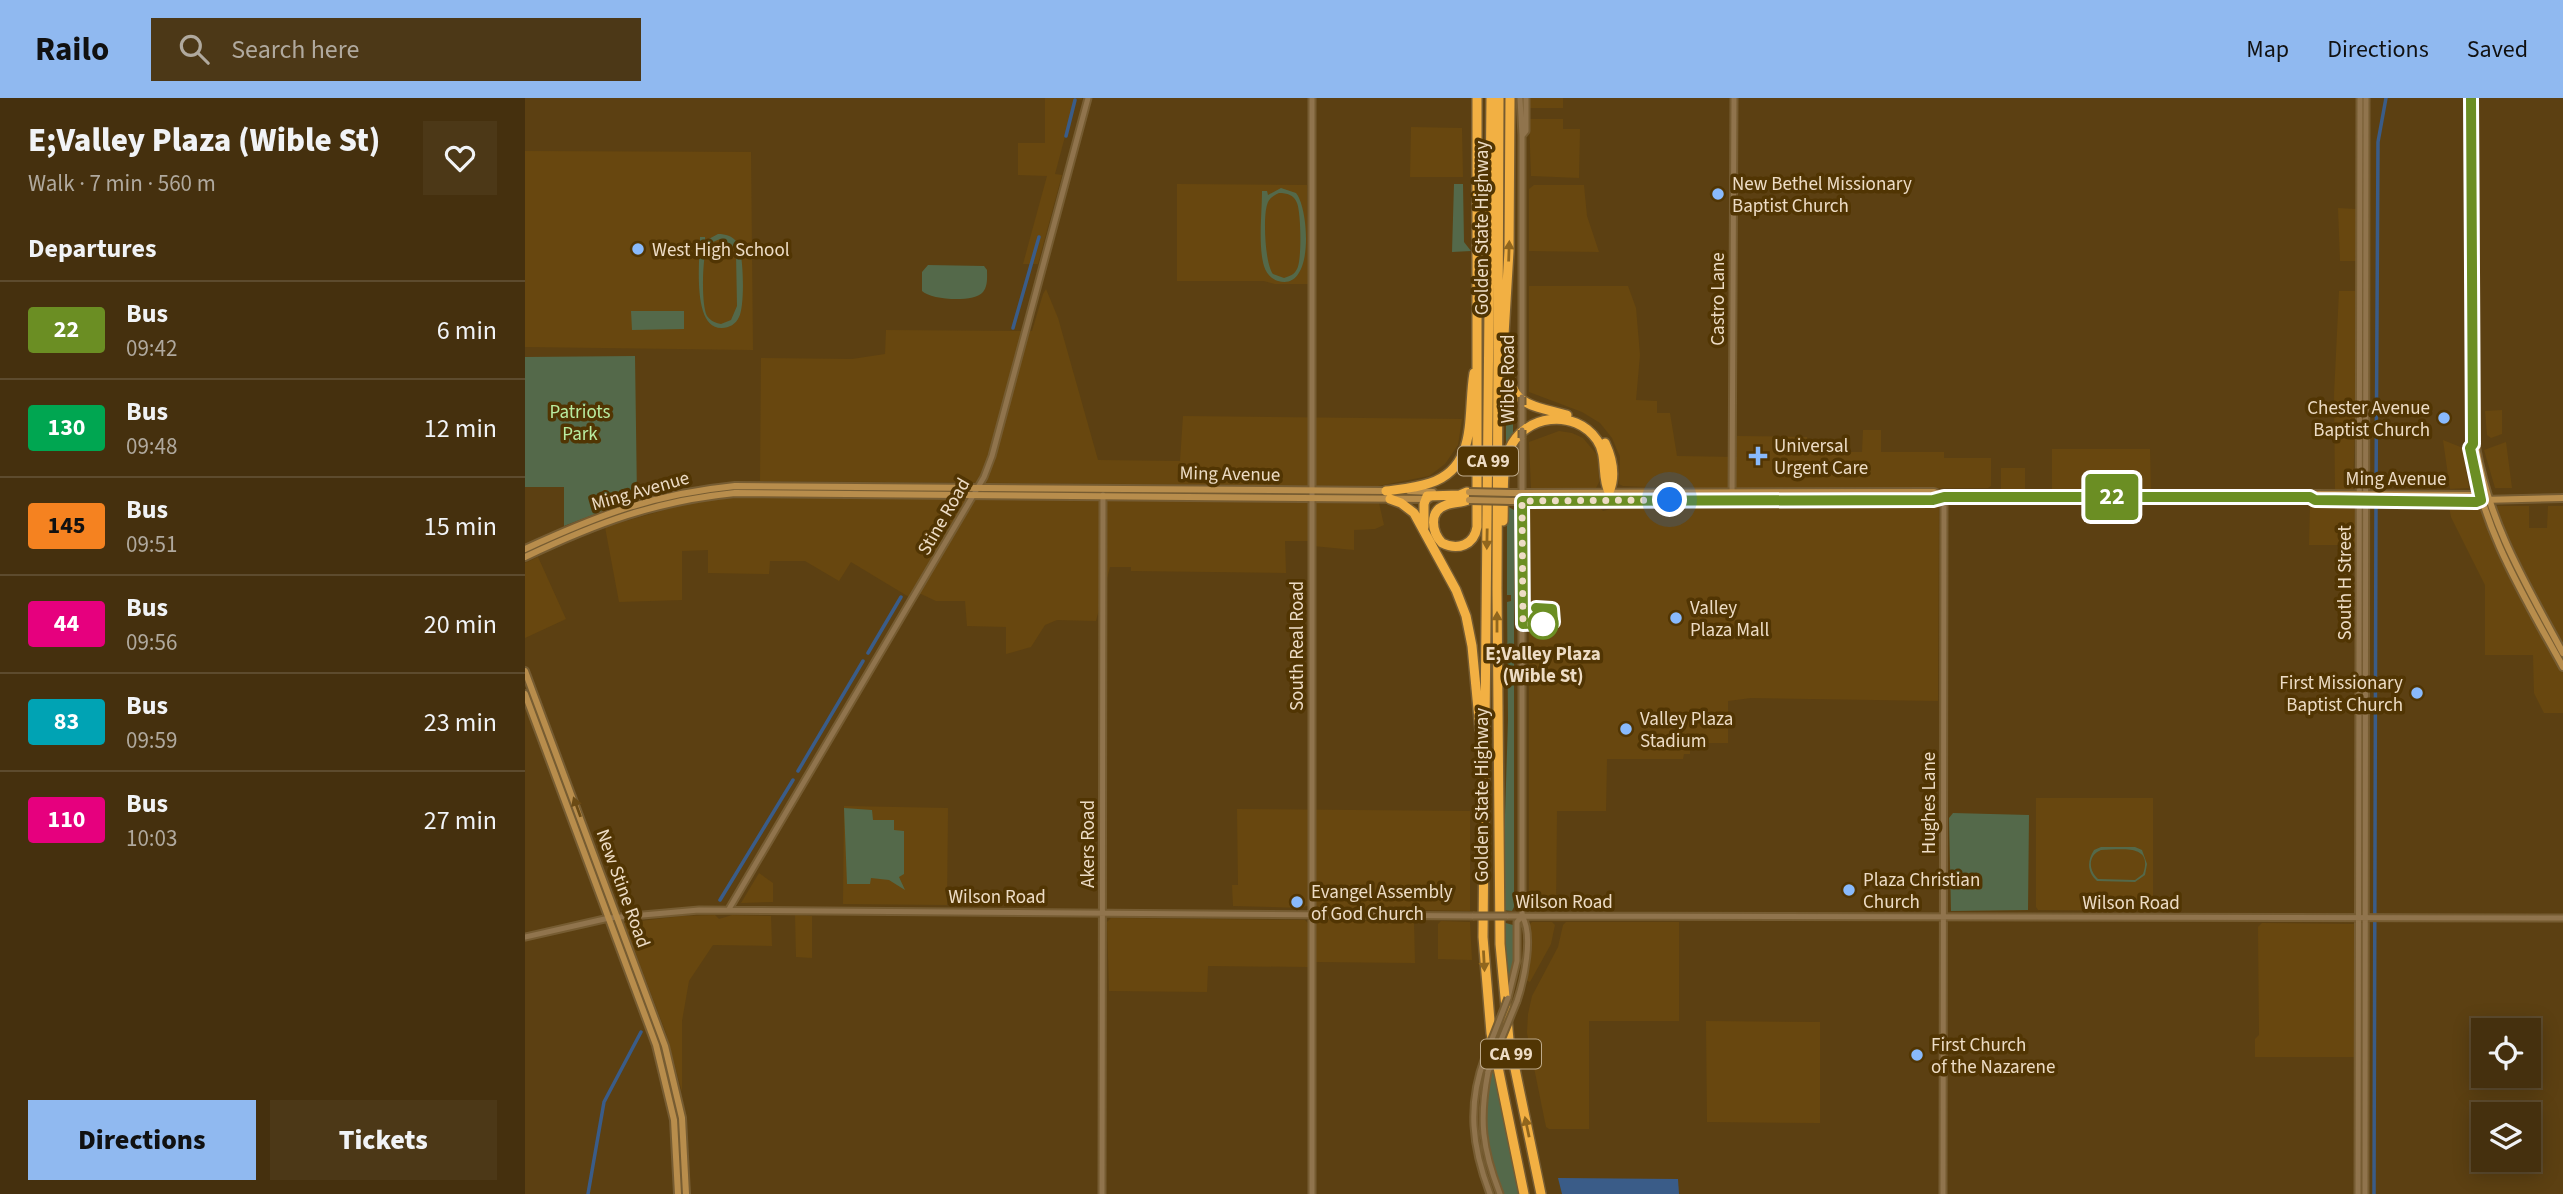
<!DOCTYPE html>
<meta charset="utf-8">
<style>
:root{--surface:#45300e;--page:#4c3817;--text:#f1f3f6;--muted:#b0a99e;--line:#5d4b2e;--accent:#90b9f0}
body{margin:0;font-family:"Source Sans 3",sans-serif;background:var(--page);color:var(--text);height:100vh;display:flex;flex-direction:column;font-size:26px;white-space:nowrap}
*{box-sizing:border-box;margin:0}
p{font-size:23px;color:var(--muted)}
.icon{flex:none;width:38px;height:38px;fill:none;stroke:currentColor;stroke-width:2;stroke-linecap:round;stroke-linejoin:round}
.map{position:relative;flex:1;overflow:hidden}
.side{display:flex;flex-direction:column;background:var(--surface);width:525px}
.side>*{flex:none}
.badge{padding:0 14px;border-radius:5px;font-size:24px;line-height:46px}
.buttons{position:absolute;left:1946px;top:920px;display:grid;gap:14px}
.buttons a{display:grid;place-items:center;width:70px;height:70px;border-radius:0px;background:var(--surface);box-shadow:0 4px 18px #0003,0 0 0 2px var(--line);font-size:35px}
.you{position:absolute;width:35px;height:35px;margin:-18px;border:5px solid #fff;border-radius:50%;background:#1a73e8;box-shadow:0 0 0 10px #1a73e833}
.map>.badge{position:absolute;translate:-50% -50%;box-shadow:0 0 0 4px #fff}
h2{padding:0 28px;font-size:26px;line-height:63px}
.round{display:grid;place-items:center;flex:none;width:74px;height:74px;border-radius:0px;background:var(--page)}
.head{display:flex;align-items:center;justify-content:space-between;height:119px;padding:0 28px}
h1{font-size:33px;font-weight:800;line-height:52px}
.primary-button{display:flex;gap:14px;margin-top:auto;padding:14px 28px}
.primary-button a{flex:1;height:80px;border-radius:0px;background:var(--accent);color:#111;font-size:28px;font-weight:800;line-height:80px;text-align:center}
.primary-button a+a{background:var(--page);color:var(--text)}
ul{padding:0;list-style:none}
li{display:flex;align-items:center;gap:21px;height:98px;padding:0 28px;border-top:2px solid var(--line)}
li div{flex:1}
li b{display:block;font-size:26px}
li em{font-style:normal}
li .badge{min-width:77px;font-weight:700;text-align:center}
header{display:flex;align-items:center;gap:42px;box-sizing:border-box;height:98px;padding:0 35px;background:var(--accent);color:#111}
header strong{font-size:33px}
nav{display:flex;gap:38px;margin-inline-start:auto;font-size:24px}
.search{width:490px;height:63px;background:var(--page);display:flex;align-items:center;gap:18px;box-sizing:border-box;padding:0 24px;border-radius:0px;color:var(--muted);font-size:26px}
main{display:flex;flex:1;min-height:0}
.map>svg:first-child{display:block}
.built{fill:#68470f}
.green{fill:#54694a;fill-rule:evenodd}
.water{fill:#3a5c88}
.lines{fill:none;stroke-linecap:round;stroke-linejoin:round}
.canal{stroke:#3a5c88;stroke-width:3.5}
.tertiary-casing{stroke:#765c32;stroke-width:9}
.secondary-casing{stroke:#765c32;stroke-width:10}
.motorway-casing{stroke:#765c32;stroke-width:12}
.tertiary{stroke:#90744d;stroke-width:5}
.secondary{stroke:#b88d4c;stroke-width:6}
.motorway{stroke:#f2b043;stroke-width:9}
.tertiary-bridge-casing{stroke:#765c32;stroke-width:9;stroke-linecap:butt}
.secondary-bridge-casing{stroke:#765c32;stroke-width:10;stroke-linecap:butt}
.tertiary-bridge{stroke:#90744d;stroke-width:5}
.secondary-bridge{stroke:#b88d4c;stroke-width:6}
.oneway{fill:#91661d}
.oneway2{fill:#6b4b15}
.line-casing{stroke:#fff;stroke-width:16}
.line{stroke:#6b8e23;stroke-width:10}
.walk{stroke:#eddcc5;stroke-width:7;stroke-dasharray:0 12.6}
.poi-dot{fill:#89bafc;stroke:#513503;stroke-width:2.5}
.stop-dot{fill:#fff;stroke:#6b8e23;stroke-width:3.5}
.labels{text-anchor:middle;stroke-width:7;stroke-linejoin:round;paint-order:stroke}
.shield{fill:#513503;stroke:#beaa8b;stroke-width:2}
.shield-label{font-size:18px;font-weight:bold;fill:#eddcc5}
.poi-label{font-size:19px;fill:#eddcc5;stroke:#513503;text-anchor:start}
.street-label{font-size:19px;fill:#eddcc5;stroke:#513503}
.park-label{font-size:19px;fill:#b9eca1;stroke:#513503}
.stop-label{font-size:19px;font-weight:bold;fill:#eddcc5;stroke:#513503}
</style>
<header>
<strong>Railo</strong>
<div class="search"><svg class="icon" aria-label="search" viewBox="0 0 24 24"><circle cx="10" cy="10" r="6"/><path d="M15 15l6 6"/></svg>Search here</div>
<nav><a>Map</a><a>Directions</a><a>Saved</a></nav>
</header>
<main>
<section class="side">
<div class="head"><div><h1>E;Valley Plaza (Wible St)</h1><p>Walk · 7 min · 560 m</p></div><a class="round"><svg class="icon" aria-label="heart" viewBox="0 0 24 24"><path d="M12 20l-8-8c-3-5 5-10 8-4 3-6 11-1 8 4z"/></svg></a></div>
<h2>Departures</h2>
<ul>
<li><span class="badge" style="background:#6b8e23;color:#fff">22</span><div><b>Bus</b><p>09:42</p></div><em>6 min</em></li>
<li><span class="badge" style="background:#00a651;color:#fff">130</span><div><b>Bus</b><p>09:48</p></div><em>12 min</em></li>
<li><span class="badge" style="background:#f58220;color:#111">145</span><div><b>Bus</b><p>09:51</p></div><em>15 min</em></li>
<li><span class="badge" style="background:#e6007e;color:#fff">44</span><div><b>Bus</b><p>09:56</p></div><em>20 min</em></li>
<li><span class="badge" style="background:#00a3b4;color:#fff">83</span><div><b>Bus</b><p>09:59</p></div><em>23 min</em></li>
<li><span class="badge" style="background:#e6007e;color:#fff">110</span><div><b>Bus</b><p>10:03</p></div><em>27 min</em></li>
</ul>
<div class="primary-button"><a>Directions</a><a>Tickets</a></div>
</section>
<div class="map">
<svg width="2038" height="1096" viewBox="0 0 2038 1096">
<rect width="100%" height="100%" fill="#5c4012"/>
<path class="built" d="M520 0H557V2L550 1 530 76 537 77 513 166H498L522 78 493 77V45H520Z
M1003 0H1038V10H1003Z
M1004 21H1038V31H1055L1054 80 1006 78Z
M886 29 937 30 938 79H885Z
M0 53 226 54 228 252 0 249Z
M652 86 782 87 783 186H750L739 183H652Z
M1009 87H1059L1062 118 1074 154 1004 153V91Z
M1813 110 1831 111V163H1815Z
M1004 188H1103L1111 210 1115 257 1111 302 1132 303V315H1145L1152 358 1212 359V338L1282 339 1283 354H1337L1338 332H1356V354H1419V360H1466V388L1463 390 1169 391 1098 388 1094 386 1095 358 1092 352 1087 340 1075 325 1057 314 1004 294Z
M521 191 533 220 573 362 655 363 658 318 937 321 933 347 920 366 904 378 853 388 235 383 236 260 327 261 360 256 361 232 507 233 518 196Z
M1814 193H1830L1831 296 1828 392H1810L1809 297Z
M1977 312V336L1966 340 1962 337 1960 313Z
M1034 333 1047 335 1058 340 1073 358 1074 384 1071 390H1006L1004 344Z
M1918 342 1938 350 1944 390 1925 391Z
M1981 344 1987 390H1970L1959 352Z
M1527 351H1625L1626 394H1527Z
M1476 370H1500V394H1476Z
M237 397 854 405 859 427 850 431 829 432V452L788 448 787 443H760L761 475 606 473V469H585L571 523 532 522 520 527 506 549 481 556V529L442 528 440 503H411L396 496 384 499 326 464 314 483 280 463H245L244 476 183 475V452L157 453V502L94 504 80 429 157 407 194 400Z
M1095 406 1414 407 1413 603 1226 600 1203 603V645H1165V656H1159L1158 661H1082L1081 713H1032L1031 812H1007L1004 809V413L1009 409H1074L1078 413 1090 410Z
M1785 408H1832V447H1784Z
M1924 408H2004V430H2022L2023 408H2038V615H2019L2009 595 2008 557H1960V487L1926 419Z
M13 459 41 521 0 540V465Z
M1511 700H1628V813L1513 812 1511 809Z
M319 708 423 710 422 807 318 806Z
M712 711 945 713V813L795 810 792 808H781L778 810 708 808 707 787H713Z
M234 775 248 785V804L216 805Z
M190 817 194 821 207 817 246 818 247 848 188 847 164 883 157 923V994L141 935 99 825 157 818Z
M270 817 287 818V860L271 859Z
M586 820 780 822 783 825V869L683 868 682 894 584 893 582 824Z
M793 822 889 823 890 865 790 864V825Z
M916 823 945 824 947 862 913 861V826Z
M1007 824H1027L1030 827 1026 846 1005 884 1001 882 1004 860V827Z
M1041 824H1154V923H1064V1031H1024L1021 1029 1002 935 1003 916 1007 898 1033 849 1038 827Z
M1737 825 1830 826V959H1730V941L1734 937 1733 829Z
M1181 923 1295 924V1025L1182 1024Z"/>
<path class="green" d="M1953 0V187L1952 1Z
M1940 6H1942L1940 186H1939Z
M929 86H938L939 144 946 153 927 154Z
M756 90 771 95C784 110 790 194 753 183 746 181 741 175 739 168 733 148 737 115 737 93H742L743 97ZM754 95C762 95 769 97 772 105 776 114 777 163 772 171 769 177 765 178 759 180L748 176C740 166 738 120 742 107 744 100 748 98 754 95Z
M193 136C201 136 207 138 212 144 219 154 220 208 214 219 211 226 204 230 197 230 166 231 175 159 175 139H180V143ZM195 141 206 146 211 155 212 208 206 222 196 226C190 225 186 223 182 218 176 207 177 156 183 146Z
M403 167 459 168 462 172C462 179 463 188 458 194 449 205 406 202 397 193V174Z
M1952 197H1954L1955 330H1952L1951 317Z
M106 213H159V231L107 232Z
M110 258 112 400 39 428V389H0V259Z
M981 291 988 300V341L981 351Z
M982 408 989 412V809L987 813 977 812 983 622 982 504 986 503V497H982Z
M319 710 347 712 348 722H369V732L379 733V776L374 779 380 792 364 782 346 780 345 786H322Z
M1428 715 1504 717 1503 812 1426 813 1424 720Z
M1576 749H1610L1617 752 1622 766 1620 777 1610 784 1572 783C1562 774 1562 763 1569 752ZM1576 752C1595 752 1629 745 1618 776L1610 782 1573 781C1563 772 1563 757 1576 752Z
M977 824 988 827V866L982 889Z
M968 969 995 1096H977C961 1055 952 1012 968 969Z"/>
<path class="water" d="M1033 1080 1153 1081 1154 1096H1037Z"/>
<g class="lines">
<path class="canal" d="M541 38 550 2
M488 230 514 139
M1851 396 1853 44 1861 0
M343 555 376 499
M273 673 338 563
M195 802 268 682
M63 1096 79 1004 116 934
M1849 1096 1851 404"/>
<defs>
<path id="tertiary" d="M787 0V1096
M995 0 997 38V299
M997 38 1001 33V0
M997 307V332
M1207 402 1209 0
M204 811 459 379 467 358 563 0
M982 818 2038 820
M0 839 84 820 174 812 948 818
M983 900 992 863V824L997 818V340
M992 903C999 882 1009 837 997 818
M960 959C942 1007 947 1049 965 1096
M963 974C954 1022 957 1050 975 1096
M577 1096 578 397
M1418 1096 1419 399
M1833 1096 1835 0
M1840 1096 1841 0"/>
<path id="secondary" d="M1946 0 1948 346 1951 349C1965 428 2001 486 2038 555
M1948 346 1945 350C1958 434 1998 496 2038 569
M884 393 908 394
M986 395 1409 394 1419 399
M1785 399 1790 402 1951 404 1956 402 2038 400
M986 403 1408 402 1419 399H1785L1790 396 1948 397 1956 402
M0 451C74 417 128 396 210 388L862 393
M0 459C72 425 130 403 210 395L904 401
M0 573 140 948 157 1020 161 1096
M0 596 131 947 149 1022 153 1096"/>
<path id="motorway" d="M966 0 958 839 966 935 999 1096
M974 0 972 491 975 846 984 942 1016 1096
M979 250C987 305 990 304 1042 317
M978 254 984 153 985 0
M1080 345C1087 360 1091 378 1084 394
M861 393C876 391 891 390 905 385 954 369 942 315 949 275
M865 401 876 405 889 415 931 492 941 518 947 548 955 632
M943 402C936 405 928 404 921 407 903 413 907 434 917 445 933 453 949 447 952 429V0
M978 423C979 401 976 373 984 352 999 316 1050 310 1072 342 1083 358 1076 378 1084 394
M899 429V406L902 398 935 397 942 394"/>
</defs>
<use href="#tertiary" class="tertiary-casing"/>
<use href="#secondary" class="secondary-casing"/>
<use href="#motorway" class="motorway-casing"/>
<use href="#tertiary" class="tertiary"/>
<use href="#secondary" class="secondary"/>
<use href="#motorway" class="motorway"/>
<defs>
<path id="tertiary-bridge" d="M997 299V307
M997 332V340
M948 818H982
M960 959 983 900
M963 974 992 903"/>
<path id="secondary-bridge" d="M944 394 986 395
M944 402 986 403"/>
</defs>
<use href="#tertiary-bridge" class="tertiary-bridge-casing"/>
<use href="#secondary-bridge" class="secondary-bridge-casing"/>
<use href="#tertiary-bridge" class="tertiary-bridge"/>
<use href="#secondary-bridge" class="secondary-bridge"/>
</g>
<defs><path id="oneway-solid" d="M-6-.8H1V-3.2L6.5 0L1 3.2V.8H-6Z" transform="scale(1.75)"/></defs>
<g class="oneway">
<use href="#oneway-solid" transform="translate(984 153) rotate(-88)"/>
<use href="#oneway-solid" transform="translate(962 441) rotate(91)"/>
<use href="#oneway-solid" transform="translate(972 524) rotate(-90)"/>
<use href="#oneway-solid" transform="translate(959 863) rotate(87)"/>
<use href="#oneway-solid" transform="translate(1002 1029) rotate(-102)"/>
</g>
<use class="oneway2" href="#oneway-solid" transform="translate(52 709) rotate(-110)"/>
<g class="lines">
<defs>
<path id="line" d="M1011 510 1027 511 1028 524 998 526 997 403 1408 402 1419 399H1785L1790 402 1951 404 1956 402 1945 350 1948 346 1946 0"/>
</defs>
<use href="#line" class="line-casing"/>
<use href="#line" class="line"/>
<path class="walk" d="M1018 526H998L997 403 1145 402"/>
</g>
<g class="poi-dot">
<circle cx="1193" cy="96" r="7"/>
<circle cx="113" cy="151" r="7"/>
<circle cx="1919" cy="320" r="7"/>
<path d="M1229.5 347.5h7v7h7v7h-7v7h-7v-7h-7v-7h7z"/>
<circle cx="1151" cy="520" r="7"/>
<circle cx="1892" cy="595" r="7"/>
<circle cx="1101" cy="631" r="7"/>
<circle cx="1324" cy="792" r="7"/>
<circle cx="772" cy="804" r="7"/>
<circle cx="1392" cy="957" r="7"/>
</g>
<circle class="stop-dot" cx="1018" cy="526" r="14"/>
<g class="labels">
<g class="shield">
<rect x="933" y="348.5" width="60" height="29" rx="5"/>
<rect x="956" y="941.5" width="60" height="29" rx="5"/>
</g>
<g class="shield-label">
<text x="963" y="369">CA 99</text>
<text x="986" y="962">CA 99</text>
</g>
<g class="poi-label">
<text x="1207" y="92">New Bethel Missionary<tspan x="1207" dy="22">Baptist Church</tspan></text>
<text x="127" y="158">West High School</text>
<text x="1905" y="316" text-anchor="end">Chester Avenue<tspan x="1905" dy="22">Baptist Church</tspan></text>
<text x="1249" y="354">Universal<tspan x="1249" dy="22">Urgent Care</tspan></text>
<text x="1165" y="516">Valley<tspan x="1165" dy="22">Plaza Mall</tspan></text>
<text x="1878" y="591" text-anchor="end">First Missionary<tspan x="1878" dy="22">Baptist Church</tspan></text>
<text x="1115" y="627">Valley Plaza<tspan x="1115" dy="22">Stadium</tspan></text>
<text x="1338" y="788">Plaza Christian<tspan x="1338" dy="22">Church</tspan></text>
<text x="786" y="800">Evangel Assembly<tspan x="786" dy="22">of God Church</tspan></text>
<text x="1406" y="953">First Church<tspan x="1406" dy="22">of the Nazarene</tspan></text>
</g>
<g class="street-label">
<text transform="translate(956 130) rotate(-90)" y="7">Golden State Highway</text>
<text transform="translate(1192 201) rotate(-90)" y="7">Castro Lane</text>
<text transform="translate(982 281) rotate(-90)" y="7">Wible Road</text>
<text transform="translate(705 375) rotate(1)" y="7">Ming Avenue</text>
<text x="1871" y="387">Ming Avenue</text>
<text transform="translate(115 392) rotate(-16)" y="7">Ming Avenue</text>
<text transform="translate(418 418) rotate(-60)" y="7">Stine Road</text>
<text transform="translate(1819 485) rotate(-90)" y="7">South H Street</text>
<text transform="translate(771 548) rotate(-90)" y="7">South Real Road</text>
<text transform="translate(956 697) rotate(-90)" y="7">Golden State Highway</text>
<text transform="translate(1403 705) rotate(-90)" y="7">Hughes Lane</text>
<text transform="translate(562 746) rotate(-90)" y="7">Akers Road</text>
<text transform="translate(99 790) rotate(70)" y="7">New Stine Road</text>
<text x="472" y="805">Wilson Road</text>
<text x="1039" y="810">Wilson Road</text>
<text x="1606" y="811">Wilson Road</text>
</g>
<g class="park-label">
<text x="55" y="320">Patriots<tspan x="55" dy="22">Park</tspan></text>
</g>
<g class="stop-label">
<text x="1018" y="562">E;Valley Plaza<tspan x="1018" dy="22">(Wible St)</tspan></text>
</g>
</g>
</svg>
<div class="buttons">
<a><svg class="icon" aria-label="locate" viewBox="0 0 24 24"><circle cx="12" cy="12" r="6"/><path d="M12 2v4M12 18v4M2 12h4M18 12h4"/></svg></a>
<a><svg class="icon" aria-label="layers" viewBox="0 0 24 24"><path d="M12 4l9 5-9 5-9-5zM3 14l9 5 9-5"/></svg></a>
</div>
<div class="you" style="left:1145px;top:402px"></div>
<b class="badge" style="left:1587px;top:399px;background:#6b8e23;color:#fff">22</b>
</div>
</main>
